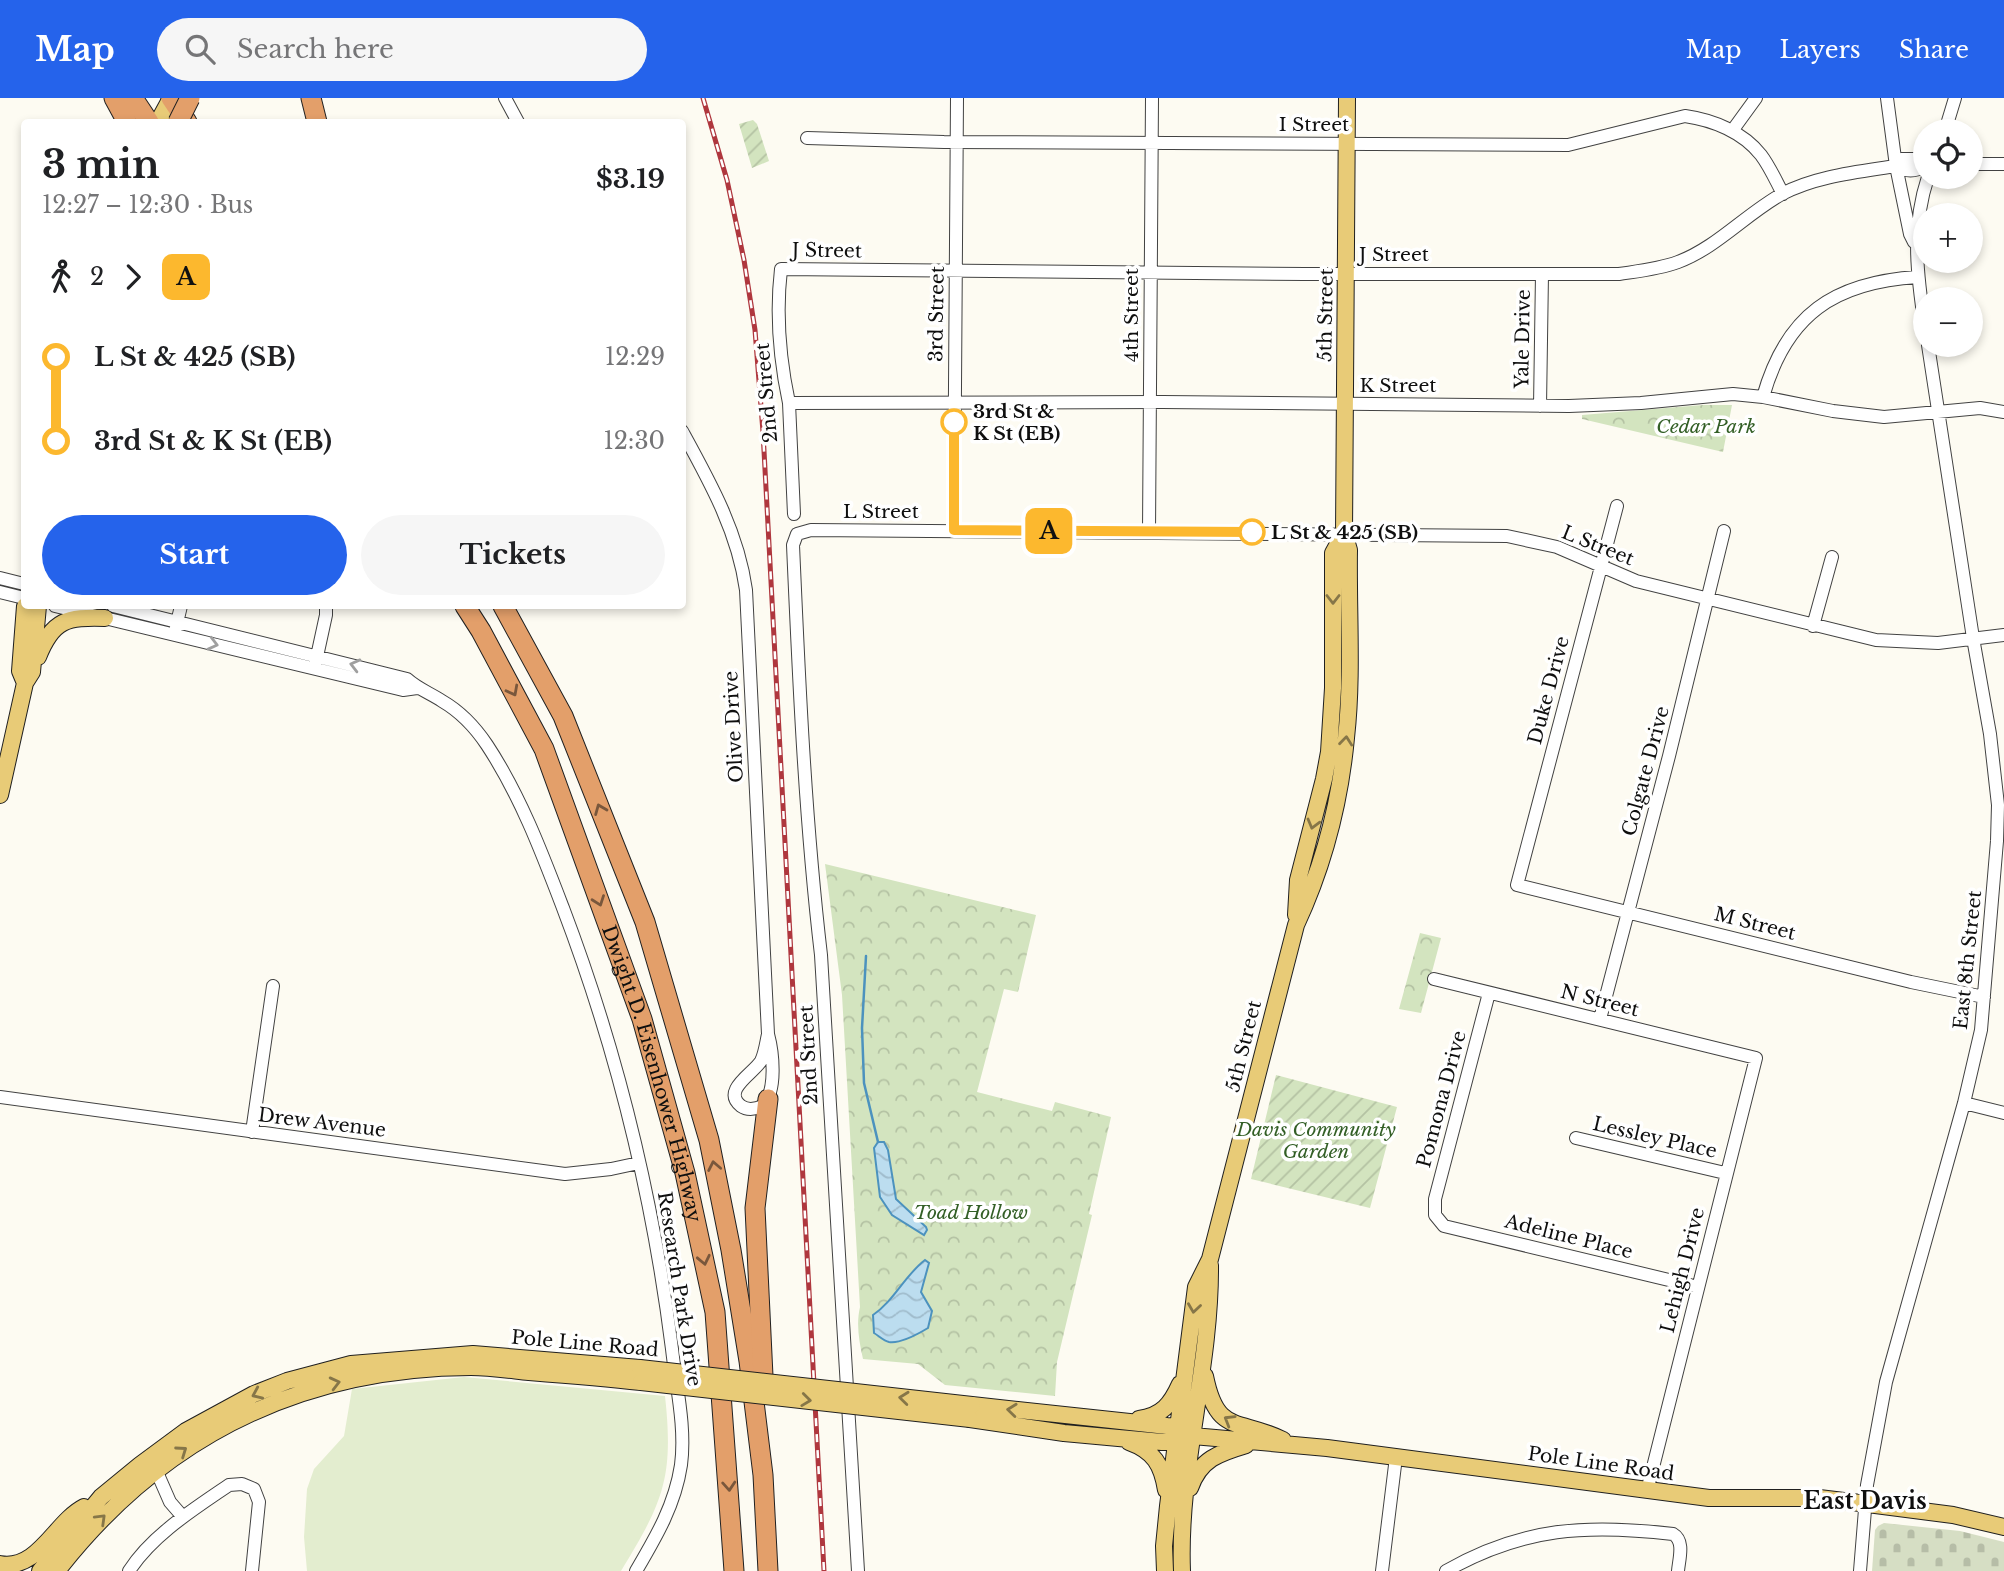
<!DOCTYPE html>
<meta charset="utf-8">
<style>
:root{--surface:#fff;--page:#f6f6f6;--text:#202124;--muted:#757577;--accent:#2563eb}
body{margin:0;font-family:"Libre Baskerville",serif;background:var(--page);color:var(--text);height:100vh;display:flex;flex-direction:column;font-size:26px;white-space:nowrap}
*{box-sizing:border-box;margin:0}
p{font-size:23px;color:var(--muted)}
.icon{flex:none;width:38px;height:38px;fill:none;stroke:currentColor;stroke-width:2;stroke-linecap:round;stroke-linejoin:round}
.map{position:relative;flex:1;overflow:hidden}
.drawer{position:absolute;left:21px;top:21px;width:665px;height:490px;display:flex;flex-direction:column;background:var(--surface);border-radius:7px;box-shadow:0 4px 10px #0003}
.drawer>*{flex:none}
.badge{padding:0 14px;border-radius:10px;font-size:24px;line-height:46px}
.fabs{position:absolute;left:1913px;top:21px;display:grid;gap:14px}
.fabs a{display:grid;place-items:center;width:70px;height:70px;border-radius:50%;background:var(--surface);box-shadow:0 4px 10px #0003;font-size:35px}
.map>.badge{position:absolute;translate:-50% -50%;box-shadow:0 0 0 4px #fff}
.legs{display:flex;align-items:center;gap:10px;height:77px;padding:0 21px;font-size:23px}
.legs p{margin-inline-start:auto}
.overview{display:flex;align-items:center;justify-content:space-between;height:119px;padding:0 21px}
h1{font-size:38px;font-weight:700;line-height:52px}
.primary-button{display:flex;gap:14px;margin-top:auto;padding:14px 21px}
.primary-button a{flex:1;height:80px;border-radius:42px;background:var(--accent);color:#fff;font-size:28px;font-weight:700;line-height:80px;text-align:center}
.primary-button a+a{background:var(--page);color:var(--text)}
ul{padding:0 21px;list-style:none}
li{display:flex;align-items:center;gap:24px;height:84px;font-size:26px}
li i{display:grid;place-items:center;width:10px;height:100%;margin:0 9px;background:currentColor}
li i::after{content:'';width:18px;height:18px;margin:-9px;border:5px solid;border-radius:50%;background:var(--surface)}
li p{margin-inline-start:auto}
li:first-child i{background:linear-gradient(#0000 50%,currentColor 0)}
li:last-child i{background:linear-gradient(currentColor 50%,#0000 0)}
header{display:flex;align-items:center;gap:42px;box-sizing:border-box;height:98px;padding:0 35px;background:var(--accent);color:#fff}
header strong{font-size:33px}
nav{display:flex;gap:38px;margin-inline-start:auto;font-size:24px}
.search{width:490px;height:63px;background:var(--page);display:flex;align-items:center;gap:18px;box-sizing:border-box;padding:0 24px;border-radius:38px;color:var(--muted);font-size:26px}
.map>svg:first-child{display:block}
.cemetery{fill:url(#cemetery-stones)}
.park{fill:url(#park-crowns)}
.garden{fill:url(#garden-furrows)}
.pitch{fill:#e3edcf}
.water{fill:url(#water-waves);stroke:#4c92be;stroke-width:2}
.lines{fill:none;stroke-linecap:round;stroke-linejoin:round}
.stream{stroke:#4c92be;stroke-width:2.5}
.minor-casing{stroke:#424242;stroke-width:14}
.major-casing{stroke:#202020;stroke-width:18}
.highway-casing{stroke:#202020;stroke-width:21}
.minor{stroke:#fff;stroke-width:12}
.major{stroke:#e8cb77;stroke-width:16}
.highway{stroke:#e39f6a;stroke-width:19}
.rail-casing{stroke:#af373e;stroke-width:5}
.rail{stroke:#fff;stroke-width:2.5;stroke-dasharray:8;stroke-linecap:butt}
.major-bridge-casing{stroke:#202020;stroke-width:18;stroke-linecap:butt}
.highway-bridge-casing{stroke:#202020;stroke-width:21;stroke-linecap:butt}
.major-bridge{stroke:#e8cb77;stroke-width:16}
.highway-bridge{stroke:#e39f6a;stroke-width:19}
.oneway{stroke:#867648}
.oneway2{stroke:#9f9f9f}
.oneway3{stroke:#79573c}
.line-1-casing{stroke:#fff;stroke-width:16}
.line-1{stroke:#fcb82e;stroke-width:10}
.stop-1-dot{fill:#fff;stroke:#fcb82e;stroke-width:3.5}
.labels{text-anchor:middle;stroke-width:7;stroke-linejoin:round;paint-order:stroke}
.street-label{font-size:19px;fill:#0f0f0f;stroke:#fff}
.stop-label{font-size:19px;font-weight:bold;fill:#0f0f0f;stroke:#fff;text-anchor:start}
.park-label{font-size:19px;font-style:italic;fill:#335f26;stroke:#fff}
.quarter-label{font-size:23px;font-weight:bold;fill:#0f0f0f;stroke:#fff}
</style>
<header>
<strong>Map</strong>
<div class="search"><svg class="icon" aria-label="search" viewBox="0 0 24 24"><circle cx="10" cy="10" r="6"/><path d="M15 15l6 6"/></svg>Search here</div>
<nav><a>Map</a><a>Layers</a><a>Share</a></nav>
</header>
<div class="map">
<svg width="2004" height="1473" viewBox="0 0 2004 1473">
<defs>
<pattern id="cemetery-stones" width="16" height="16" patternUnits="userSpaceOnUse" patternTransform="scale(1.75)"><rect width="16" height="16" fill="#d6dec4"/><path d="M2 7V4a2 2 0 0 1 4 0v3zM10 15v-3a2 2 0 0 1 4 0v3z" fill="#b6bda7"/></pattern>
<pattern id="park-crowns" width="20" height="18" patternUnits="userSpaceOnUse" patternTransform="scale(1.75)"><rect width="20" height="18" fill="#d3e4bf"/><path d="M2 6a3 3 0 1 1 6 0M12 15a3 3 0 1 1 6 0" fill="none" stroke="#b4c2a3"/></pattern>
<pattern id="garden-furrows" width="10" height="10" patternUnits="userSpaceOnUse" patternTransform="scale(1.75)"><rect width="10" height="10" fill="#d3e4bf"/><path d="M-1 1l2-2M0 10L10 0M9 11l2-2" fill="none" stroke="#b4c2a3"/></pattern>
<pattern id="water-waves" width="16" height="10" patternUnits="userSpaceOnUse" patternTransform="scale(1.75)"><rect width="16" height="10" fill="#bcddef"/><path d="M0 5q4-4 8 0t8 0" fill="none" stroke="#a0bccc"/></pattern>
</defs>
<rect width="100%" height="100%" fill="#fdfbf2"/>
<path class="cemetery" d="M1884 1425 1960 1433 2004 1444V1473H1872L1875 1432 1878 1428Z"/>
<path class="park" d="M1703 307H1732L1723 354 1582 321V317Z
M825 766 1036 817 1018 894 1004 891 977 994 1052 1013 1055 1004 1111 1019 1089 1116 1092 1117 1057 1264 1055 1298 945 1287 918 1266 863 1261C859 1243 856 1226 860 1209L842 897Z
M1420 835 1441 840 1421 915 1399 911Z"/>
<path class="garden" d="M753 22 757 26 769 63 752 70 739 26Z
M1276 977 1397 1009 1370 1110 1251 1081Z"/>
<path class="pitch" d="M464 1279 665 1298C674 1380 663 1404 621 1473H307L304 1439 307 1391 314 1371 344 1338 352 1291Z"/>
<path class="water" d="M878 1044H884L888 1052 896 1101 926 1129 927 1132 924 1137 892 1117 880 1099 874 1050Z
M925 1162 929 1165 921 1194 932 1213 928 1230C918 1236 901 1246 889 1244 884 1243 879 1238 874 1235L873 1217C894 1203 905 1177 925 1162Z"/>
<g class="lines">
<path class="stream" d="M866 858 862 930 864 985 878 1044"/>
<defs>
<path id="minor" d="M505 0 518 24
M1887 0 1896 68 1910 136 1914 144
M1732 33 1756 0
M1945 33 1955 0
M807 40 944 44 1568 47 1685 18C1713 22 1743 34 1761 57 1770 69 1776 83 1783 96
M1970 66H2004
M1896 68 1901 61H1925
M1925 229C1917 177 1911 130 1928 79
M1763 299C1786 217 1834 184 1918 179
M789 305 1162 304 1569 308 1641 305 1733 296 1763 299 1833 313 1884 319 1980 310 2004 314
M1540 308 1542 176
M682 333C710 384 738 434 746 492L768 936C773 955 777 992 763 1008 756 1011 748 1013 741 1008 721 992 754 975 761 963 765 955 766 945 768 936
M1617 408 1517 787 1911 884 1984 899
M794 416 789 305C780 263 776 214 781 171L1305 176H1619C1639 173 1659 171 1678 164 1716 150 1746 116 1782 96 1816 78 1858 74 1896 68 1906 74 1915 74 1925 68
M954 432 957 0
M1149 434 1152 0
M0 480 24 486
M0 494 24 500
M55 508 403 592 417 590
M113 508 407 581C418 591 430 595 442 603 461 614 475 629 487 647 520 697 542 755 563 810 617 952 653 1100 672 1251 676 1288 686 1329 681 1367 675 1407 656 1439 636 1473
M1813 528 1832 459
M176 529 181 508
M316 563 326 517V508
M1434 881 1756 960 1647 1393
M1489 895 1435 1101V1117L1444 1128 1698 1189
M1600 921 1669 658 1724 433
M0 999 565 1076 611 1071 639 1065
M1964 1005 2004 1015
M252 1034 273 888
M1576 1040 1725 1075
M156 1372 170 1404 183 1419
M129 1473C152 1437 194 1411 229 1387L242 1386 254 1391 259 1404 252 1473
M858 1473 821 857C805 721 799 584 793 447L797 436 811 432 1507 438 1557 449 1636 483 1876 542 1938 545 2004 537
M1382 1473 1396 1359
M1446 1473C1523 1429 1588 1426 1673 1436 1685 1443 1679 1461 1678 1473
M1860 1473 1867 1387 1886 1284 1964 1005 1981 932 1997 743 1998 707 1990 636 1973 540 1928 247"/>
<path id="major" d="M158 24 171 0
M25 508 20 573 25 585
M38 559C53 521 67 519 105 520
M0 697 25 585 32 574 38 508
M1296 817 1298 782 1324 681 1329 654 1333 590V455L1344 435
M1205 1278C1217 1338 1239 1320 1283 1342
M972 1307 1167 1328 1179 1329 1187 1335
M970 1321 1064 1335 1162 1344H1177L1193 1338 1327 1350 1709 1400H1819L1852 1404 1953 1417 2004 1429
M1139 1321C1162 1318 1171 1306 1180 1286
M1129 1344C1154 1353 1162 1367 1166 1392
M1190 1390C1200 1361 1219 1355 1246 1347
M0 1466C38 1473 55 1424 84 1409
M40 1473 101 1399 140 1367 186 1333 254 1296 287 1283 351 1266 473 1256 640 1270
M57 1473C162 1338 300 1270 471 1269 490 1269 510 1272 529 1274 567 1277 604 1280 641 1284
M1165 1473 1164 1448 1168 1408 1196 1189 1210 1161 1296 827C1323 769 1340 704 1346 640 1353 578 1348 514 1349 452L1344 435 1347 0
M1182 1473C1178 1370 1211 1270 1210 1167"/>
<g id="highway">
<path d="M114 0 127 24"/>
<path d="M133 0 149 24"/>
<path d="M171 0 187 24"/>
<path d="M311 0 317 24"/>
<path id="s1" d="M465 508 481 533 544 651 642 921 685 1075 715 1214 734 1473"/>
<path d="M503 508 563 618 645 824 709 1042 731 1152 749 1263 763 1377 768 1473"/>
<path d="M763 1278 755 1110 768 1001"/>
</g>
</defs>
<use href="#minor" class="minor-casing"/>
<use href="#major" class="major-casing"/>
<use href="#highway" class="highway-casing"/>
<use href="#minor" class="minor"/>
<use href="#major" class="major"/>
<use href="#highway" class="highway"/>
<defs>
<path id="rail" d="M703 0 727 82 744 162 755 232 763 334 824 1473"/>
</defs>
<use href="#rail" class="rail-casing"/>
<use href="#rail" class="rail"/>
<defs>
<path id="major-bridge" d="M640 1270 972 1307
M641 1284 970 1321"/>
<path id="highway-bridge" d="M178 24 190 0"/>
</defs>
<use href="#major-bridge" class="major-bridge-casing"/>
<use href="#highway-bridge" class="highway-bridge-casing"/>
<use href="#major-bridge" class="major-bridge"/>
<use href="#highway-bridge" class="highway-bridge"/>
</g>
<defs><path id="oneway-chevron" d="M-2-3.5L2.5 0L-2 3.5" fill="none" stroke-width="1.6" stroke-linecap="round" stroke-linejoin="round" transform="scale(1.75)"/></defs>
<g class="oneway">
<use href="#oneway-chevron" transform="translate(1333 501) rotate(90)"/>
<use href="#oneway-chevron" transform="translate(1346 643) rotate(-84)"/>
<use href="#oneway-chevron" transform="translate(1313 726) rotate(105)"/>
<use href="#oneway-chevron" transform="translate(1194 1210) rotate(98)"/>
<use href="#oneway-chevron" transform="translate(335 1285) rotate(-14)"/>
<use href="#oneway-chevron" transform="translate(257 1296) rotate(156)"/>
<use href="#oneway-chevron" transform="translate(904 1300) rotate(-174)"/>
<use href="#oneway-chevron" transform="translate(806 1302) rotate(7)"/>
<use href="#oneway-chevron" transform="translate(1012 1312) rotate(-174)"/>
<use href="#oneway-chevron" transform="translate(1229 1322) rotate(-149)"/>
<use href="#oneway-chevron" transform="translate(182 1353) rotate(-35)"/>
<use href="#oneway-chevron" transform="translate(101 1421) rotate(-44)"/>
</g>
<g class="oneway2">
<use href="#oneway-chevron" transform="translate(213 546) rotate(14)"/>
<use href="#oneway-chevron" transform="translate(355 567) rotate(-166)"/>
</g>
<g class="oneway3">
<use href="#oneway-chevron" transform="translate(513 593) rotate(62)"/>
<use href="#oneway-chevron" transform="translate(600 711) rotate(-112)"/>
<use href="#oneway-chevron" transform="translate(599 803) rotate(70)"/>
<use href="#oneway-chevron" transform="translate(714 1068) rotate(-101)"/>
<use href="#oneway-chevron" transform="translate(704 1162) rotate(78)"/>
<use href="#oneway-chevron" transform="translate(729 1388) rotate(86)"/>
</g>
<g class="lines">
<defs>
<path id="line-1" d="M954 324V432L1252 434"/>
</defs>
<use href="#line-1" class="line-1-casing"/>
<use href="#line-1" class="line-1"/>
</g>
<g class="stop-1-dot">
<circle cx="954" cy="324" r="12"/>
<circle cx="1252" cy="434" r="12"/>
</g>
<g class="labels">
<g class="street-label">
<text x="1314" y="33">I Street</text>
<text transform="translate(827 152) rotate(1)" y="7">J Street</text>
<text x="1394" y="163">J Street</text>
<text transform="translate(936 216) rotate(-89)" y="7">3rd Street</text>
<text transform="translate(1131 217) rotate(-90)" y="7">4th Street</text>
<text transform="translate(1325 217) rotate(-89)" y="7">5th Street</text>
<text transform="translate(1522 241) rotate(-89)" y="7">Yale Drive</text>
<text x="1398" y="294">K Street</text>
<text transform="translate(766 295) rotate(-95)" y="7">2nd Street</text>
<text x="881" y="420">L Street</text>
<text transform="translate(1598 447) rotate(22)" y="7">L Street</text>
<text transform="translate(1548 592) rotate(-75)" y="7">Duke Drive</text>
<text transform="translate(733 629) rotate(-93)" y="7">Olive Drive</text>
<text transform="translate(1645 673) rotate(-75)" y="7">Colgate Drive</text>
<text transform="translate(1755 825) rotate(14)" y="7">M Street</text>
<text transform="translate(1967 862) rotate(-84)" y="7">East 8th Street</text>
<text transform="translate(1600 902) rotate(14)" y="7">N Street</text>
<text transform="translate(1243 948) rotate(-76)" y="7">5th Street</text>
<text transform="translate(808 957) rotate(-93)" y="7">2nd Street</text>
<text dy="7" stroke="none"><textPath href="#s1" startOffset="506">Dwight D. Eisenhower Highway</textPath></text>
<text transform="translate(1441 1001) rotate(-75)" y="7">Pomona Drive</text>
<text transform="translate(322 1024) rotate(7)" y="7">Drew Avenue</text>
<text transform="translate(1655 1039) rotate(13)" y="7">Lessley Place</text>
<text transform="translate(1569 1138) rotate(14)" y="7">Adeline Place</text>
<text transform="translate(1682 1172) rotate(-76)" y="7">Lehigh Drive</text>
<text transform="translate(680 1191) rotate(81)" y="7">Research Park Drive</text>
<text transform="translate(585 1245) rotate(5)" y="7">Pole Line Road</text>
<text transform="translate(1601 1365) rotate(8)" y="7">Pole Line Road</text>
</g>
<g class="stop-label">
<text x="973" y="320">3rd St &amp;<tspan x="973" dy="22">K St (EB)</tspan></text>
<text x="1271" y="441">L St &amp; 425 (SB)</text>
</g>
<g class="park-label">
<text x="1706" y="335">Cedar Park</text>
<text x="1316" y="1038">Davis Community<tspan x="1316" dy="22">Garden</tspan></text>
<text x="971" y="1121">Toad Hollow</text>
</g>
<g class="quarter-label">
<text x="1865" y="1411">East Davis</text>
</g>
</g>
</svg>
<div class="fabs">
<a><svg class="icon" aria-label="locate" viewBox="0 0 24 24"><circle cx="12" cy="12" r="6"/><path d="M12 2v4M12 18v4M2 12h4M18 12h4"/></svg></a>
<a>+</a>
<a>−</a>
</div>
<b class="badge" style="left:1049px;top:433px;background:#fcb82e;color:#111">A</b>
<section class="drawer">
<div class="overview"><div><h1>3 min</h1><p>12:27 – 12:30 · Bus</p></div><b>$3.19</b></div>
<div class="legs"><svg class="icon" aria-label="walk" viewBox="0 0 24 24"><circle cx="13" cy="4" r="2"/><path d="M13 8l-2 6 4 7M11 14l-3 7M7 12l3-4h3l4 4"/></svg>2<svg class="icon" aria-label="forward" viewBox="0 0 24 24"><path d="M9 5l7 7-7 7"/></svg><b class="badge" style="background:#fcb82e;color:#111">A</b></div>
<ul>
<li><i style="color:#fcb82e"></i><b>L St &amp; 425 (SB)</b><p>12:29</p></li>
<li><i style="color:#fcb82e"></i><b>3rd St &amp; K St (EB)</b><p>12:30</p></li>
</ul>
<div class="primary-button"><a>Start</a><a>Tickets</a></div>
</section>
</div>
